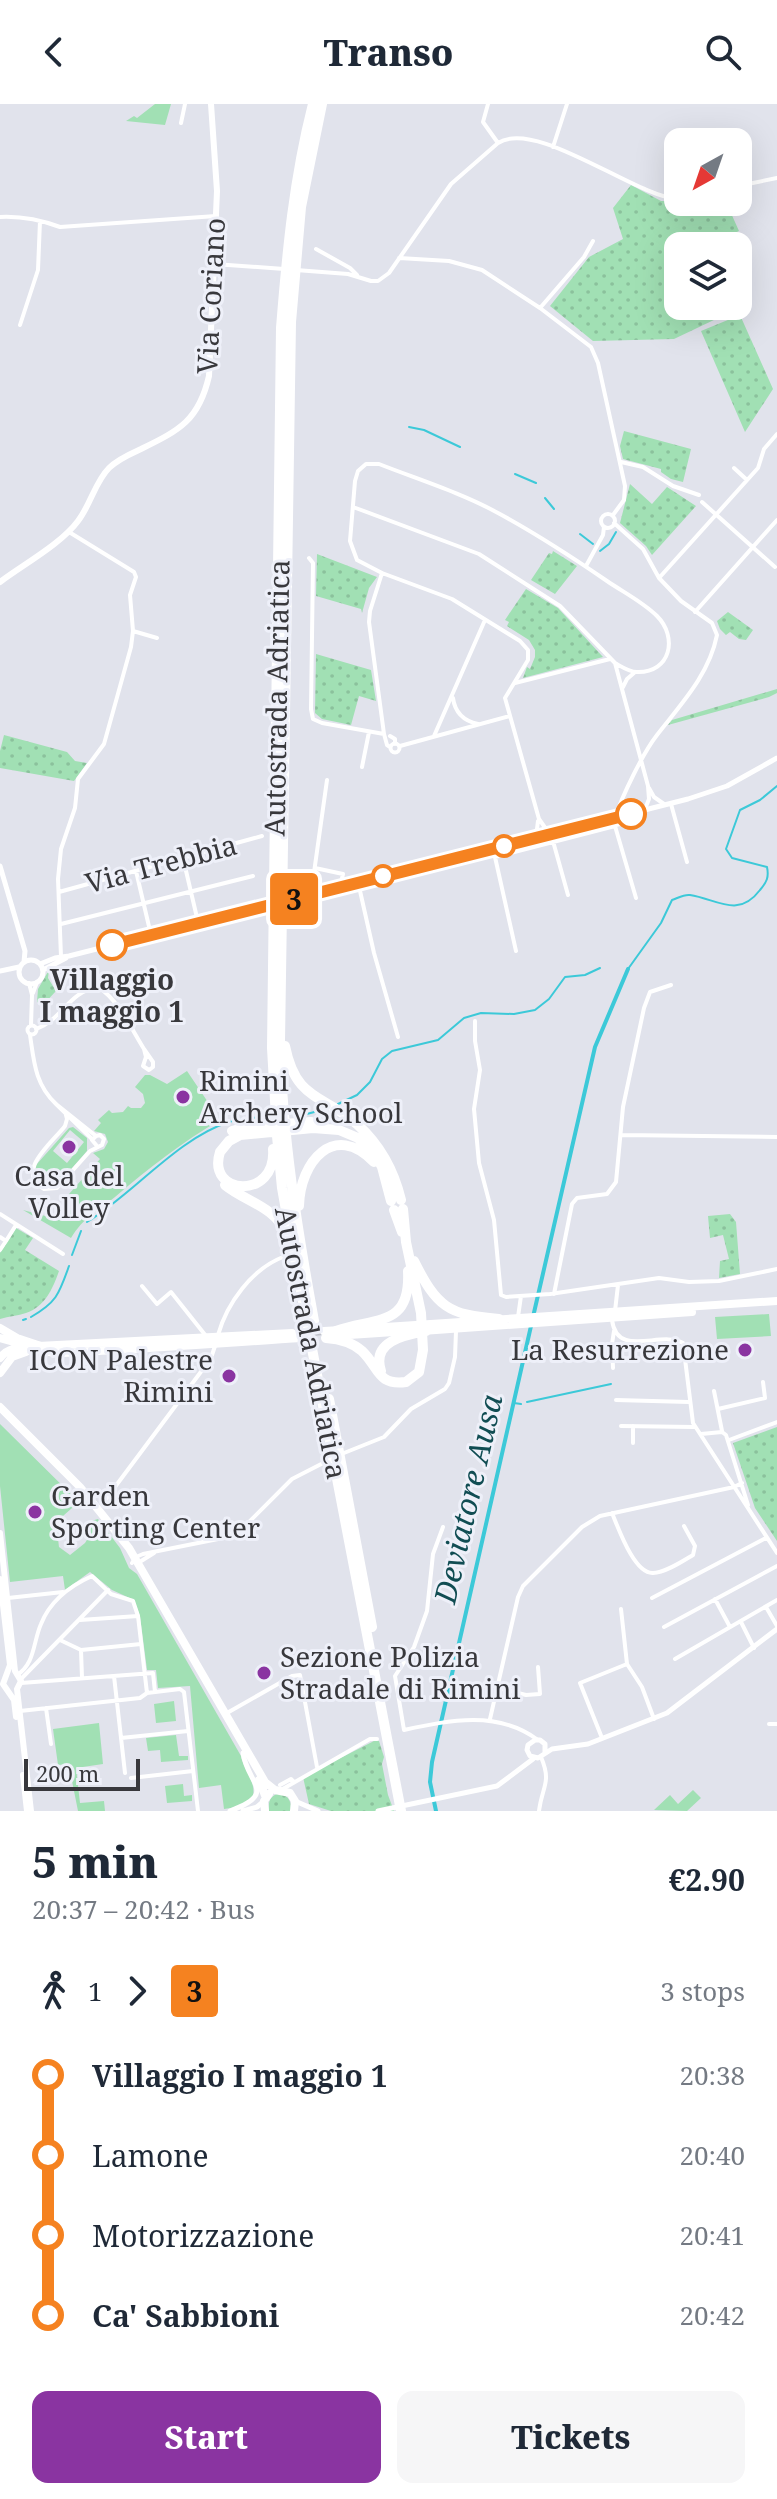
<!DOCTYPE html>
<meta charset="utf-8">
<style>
:root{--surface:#fff;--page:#f6f6f7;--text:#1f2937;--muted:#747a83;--accent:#8a34a1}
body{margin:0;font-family:"Noto Serif",serif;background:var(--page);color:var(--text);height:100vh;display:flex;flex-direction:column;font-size:30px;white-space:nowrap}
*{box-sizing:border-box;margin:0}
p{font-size:26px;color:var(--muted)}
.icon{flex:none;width:44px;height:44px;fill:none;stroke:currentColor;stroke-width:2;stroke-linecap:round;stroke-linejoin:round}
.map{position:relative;height:1707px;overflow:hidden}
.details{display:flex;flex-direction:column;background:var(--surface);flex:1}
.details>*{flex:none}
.badge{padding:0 16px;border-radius:6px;font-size:28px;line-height:52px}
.needle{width:52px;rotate:220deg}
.buttons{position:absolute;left:664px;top:24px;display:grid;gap:16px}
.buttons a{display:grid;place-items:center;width:88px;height:88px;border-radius:16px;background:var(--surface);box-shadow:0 8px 32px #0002;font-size:40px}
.scale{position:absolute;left:24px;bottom:20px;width:116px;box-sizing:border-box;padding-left:8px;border:4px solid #38383c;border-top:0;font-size:22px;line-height:28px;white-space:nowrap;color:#38383c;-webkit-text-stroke:6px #eef0f9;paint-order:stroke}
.map>.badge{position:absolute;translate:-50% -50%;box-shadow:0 0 0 4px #fff}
.legs{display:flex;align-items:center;gap:12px;height:88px;padding:0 32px;font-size:26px}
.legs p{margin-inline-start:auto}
.head{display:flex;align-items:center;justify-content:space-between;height:136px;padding:0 32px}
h1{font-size:44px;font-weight:800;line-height:60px}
.action{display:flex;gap:16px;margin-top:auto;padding:16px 32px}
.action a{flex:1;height:92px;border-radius:16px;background:var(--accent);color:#fff;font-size:32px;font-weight:800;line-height:92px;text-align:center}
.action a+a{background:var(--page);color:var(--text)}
ul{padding:0 32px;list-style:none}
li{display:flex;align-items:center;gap:28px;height:80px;font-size:30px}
li i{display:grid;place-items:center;width:12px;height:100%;margin:0 10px;background:currentColor}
li i::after{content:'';width:20px;height:20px;margin:-10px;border:6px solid;border-radius:50%;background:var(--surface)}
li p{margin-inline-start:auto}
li:first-child i{background:linear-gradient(#0000 50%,currentColor 0)}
li:last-child i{background:linear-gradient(currentColor 50%,#0000 0)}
header{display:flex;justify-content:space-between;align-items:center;height:104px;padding:0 32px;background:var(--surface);font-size:36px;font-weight:800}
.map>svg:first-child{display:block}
.grass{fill:url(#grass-dots)}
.park{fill:#a1e0b4;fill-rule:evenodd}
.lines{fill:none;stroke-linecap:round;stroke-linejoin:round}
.stream{stroke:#3cc9d8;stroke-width:2}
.canal{stroke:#3cc9d8;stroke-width:4}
.primary-tunnel{stroke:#bfc1c9;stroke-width:8;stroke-dasharray:8 4;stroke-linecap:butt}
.minor{stroke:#fff;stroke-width:4}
.tertiary{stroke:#fff;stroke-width:5}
.secondary{stroke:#fff;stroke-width:6}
.primary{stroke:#fff;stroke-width:8}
.motorway{stroke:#fff;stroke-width:10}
.line-1-casing{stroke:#fff;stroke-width:18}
.line-1{stroke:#f58220;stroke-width:12}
.stop-1-dot{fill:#fff;stroke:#f58220;stroke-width:4}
.poi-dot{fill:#8a34a1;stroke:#eef0f9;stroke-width:3}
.labels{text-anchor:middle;stroke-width:6;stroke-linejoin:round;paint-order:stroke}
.street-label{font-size:28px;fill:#38383c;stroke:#eef0f9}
.stop-label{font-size:28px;font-weight:bold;fill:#38383c;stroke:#eef0f9}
.poi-label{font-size:28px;fill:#38383c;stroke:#eef0f9;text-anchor:start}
.water-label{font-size:30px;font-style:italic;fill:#114d53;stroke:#eef0f9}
</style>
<header><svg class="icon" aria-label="back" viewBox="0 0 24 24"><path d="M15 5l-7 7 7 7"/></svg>Transo<svg class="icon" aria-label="search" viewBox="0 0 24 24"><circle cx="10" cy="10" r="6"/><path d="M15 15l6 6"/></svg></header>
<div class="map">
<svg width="777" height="1707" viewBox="0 0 777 1707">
<defs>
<pattern id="grass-dots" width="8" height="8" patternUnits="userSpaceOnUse" patternTransform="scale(2)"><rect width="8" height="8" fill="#a1e0b4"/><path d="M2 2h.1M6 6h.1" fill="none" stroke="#8bc19c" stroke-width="1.8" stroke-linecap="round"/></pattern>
</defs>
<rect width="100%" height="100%" fill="#e1e3ec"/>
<path class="grass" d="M631 81 661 97 726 98 739 127 706 142H678V202H709L716 215 674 235 593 237 550 202 589 153 623 135 613 104Z
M740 211 773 285 745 328 701 227Z
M624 327 691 345 683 378 671 375 661 368V365L623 355 620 342Z
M630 380 652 400 667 383 696 402 652 451 646 442 620 419Z
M553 447 577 462 555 490 531 476 549 449 552 450Z
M317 450 377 473 369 484 362 509 361 505 316 492Z
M526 485 558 504 603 553 523 574 527 563 530 565 535 553V546L529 536 507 522 509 518 505 516Z
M728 508 753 526 746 536 739 535 730 528 726 531 720 525 717 517Z
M316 550 371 566 376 597 359 592 351 621 322 615 315 609Z
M777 585V589L769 593 668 621 672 616Z
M4 631 67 648 75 657 87 659 74 677 0 664V647Z
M49 866 48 874 56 887 43 901 37 898 38 885Z
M730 1110 736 1118 740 1170 719 1174 720 1157 729 1155 723 1131 710 1134 708 1112Z
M16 1124 33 1134 25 1146 59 1167C53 1184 45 1203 26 1209 18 1212 9 1212 0 1215V1149Z
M777 1323V1437L755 1404 733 1339Z
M374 1637H379L384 1653 382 1660 388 1691 394 1707H331L309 1700 303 1673Z
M281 1689C290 1694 291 1697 291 1707H269C268 1697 270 1691 281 1689Z"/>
<path class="park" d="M155 0H171L165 21 126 17 134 12 137 14Z
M187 967 220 1016C182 1038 149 1064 115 1093 96 1108 84 1113 71 1134L23 1106 49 1113 74 1105 69 1090 100 1055 93 1049 104 1045 108 1038 105 1030 94 1027 101 1019 98 1016 109 1006 112 1009 123 1008 128 1002 131 1004H141L145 999 143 990 135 983 145 971H150L167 980Z
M73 1023 87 1034V1047L58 1080 45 1083 35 1074 36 1061 69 1024ZM70 1026 84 1038 67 1059 53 1047Z
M769 1210 771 1232 717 1235 715 1213Z
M0 1320 79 1398 56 1418 59 1443 70 1451 85 1439 90 1431 88 1421 91 1417 98 1415 120 1444 129 1464 137 1470 241 1652C244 1667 258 1679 252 1695L237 1703 224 1705 221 1681 199 1684 190 1582 158 1584 156 1566H147L140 1512 134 1496 112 1486 90 1468 65 1486 63 1472 10 1478 0 1382Z
M174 1597 176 1617 156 1619 154 1600Z
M99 1619 103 1660 76 1664 80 1699 104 1697 105 1707H78L72 1677 63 1678 61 1663 69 1660 58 1661 53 1625Z
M176 1631 179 1652H188V1656L161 1658 160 1646 148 1647 146 1634Z
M183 1680 184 1692 192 1691V1697L167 1699 165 1682Z
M693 1686 701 1694 687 1707 654 1706 670 1691 678 1700Z"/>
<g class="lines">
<path class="stream" d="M409 323 424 326 460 343
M515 370 536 379
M545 394 554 405
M580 430 593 440
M600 447 609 440 616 428
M628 865 661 819 672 796C678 794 684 790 690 791 717 795 738 815 760 786 767 778 769 773 767 763L732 754 726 745 740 706 760 696 777 682
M338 1000 357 991 370 978 382 955 392 947 438 936 464 914 481 909 514 910 535 906 549 895 565 873 585 871 600 864
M299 1012 322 1006
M87 1118C132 1091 178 1034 229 1018 238 1015 249 1015 259 1013
M72 1151 81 1127
M31 1213C57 1198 59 1190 69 1162
M23 1216 26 1215
M527 1298 611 1280
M514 1299 521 1300"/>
<path class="canal" d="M533 1213 595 943 628 865
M436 1707 430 1678 432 1658 531 1222"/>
<path class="primary-tunnel" d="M301 1229 324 1227"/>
<path class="minor" d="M181 19 185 0
M498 39C536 14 636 93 678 95
M553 43 567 0
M738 82 777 74
M0 113C20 112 41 116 60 123L216 112
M316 145 350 164 357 171
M399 154 449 157 482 166 540 204 591 243 598 259 625 382 624 396 613 411
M214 160 284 165
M296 166 348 170 371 177H378L389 169 451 80 498 39 483 18 488 0
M540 204 584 153 593 137
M20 221 38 166 40 117
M621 358 643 363 673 382 699 391
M734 364 747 376
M702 398 775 463
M353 403 479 450 560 502 615 559 648 682 649 695 645 705
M601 417a7 7 0 1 1 14 0a7 7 0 1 1-14 0Z
M614 419 643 445 659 474 681 497 712 519 717 531C709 571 681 600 657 631 643 649 622 692 615 714
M309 454 313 459 311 605 313 615 322 619 384 630
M586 462 603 431 604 423
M382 469 370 507 369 518 384 630 387 641 390 643
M659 474 758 364 764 345 777 330
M695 508 777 416
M133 527 157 534
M515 579 610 555
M623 583 627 575 634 569
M453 594C455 609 464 617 478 620
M390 632 395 635V640
M434 632 485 516
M390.5 644a4.5 4.5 0 1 1 9 0a4.5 4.5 0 1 1-9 0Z
M400 642 510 612
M362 663 369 628
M649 684 654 693 664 700
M671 700 687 758
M553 729 546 725 539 715 505 594 528 556V546L520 537 452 495 382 469 357 456 350 437 355 377 358 367 366 360H379C417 375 462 389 498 409 535 429 572 453 607 477 623 488 643 498 657 512 678 533 671 569 637 568 629 568 622 563 615 559
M551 730 568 791
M531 735 537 725 538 717
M183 754 198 818
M315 764 343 770 340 783
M136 767 151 831
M358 778 374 849 398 933
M59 788 262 732
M311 790 327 676
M61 820 253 772
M516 847 495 753 615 722 636 794
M61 853 58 775 61 745 75 704 78 675 104 640 131 543 133 527 130 491 136 473 134 468 69 428
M29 879 32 891 31 921
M33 889 37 878
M475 917V937L480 966 474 1005 479 1059 494 1116 501 1191 506 1193 550 1190 659 1174 689 1178 719 1177 777 1165
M27.5 926a4.5 4.5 0 1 1 9 0a4.5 4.5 0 1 1-9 0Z
M36 925C61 917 69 887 98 883 118 895 132 926 144 945
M30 931C34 958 35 980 56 1000
M144 945 153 958V963L149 966 143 962 146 953Z
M66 1011 67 1015 65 1022C52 1039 14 1068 44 1085L57 1084 90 1047 102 1041 104 1035 100 1031 96 1032 92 1036 97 1042
M622 1031 777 1033
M92 1035 56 1000 96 1032
M0 1110 63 1150
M0 1133 6 1137 16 1121
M0 1146 6 1137
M142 1182 157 1200 171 1188 206 1232
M554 1190 572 1100 577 1094 607 1090 616 1078 623 1003 644 904 650 888 671 881
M615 1207 618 1181
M518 1213 521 1192
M612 1216C617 1255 661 1226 683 1239L693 1319 777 1449
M218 1231C227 1199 252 1165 283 1153
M565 1250 612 1240
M613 1264 612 1240 614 1227
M714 1287 722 1327
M616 1296 689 1298
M718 1305 765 1294 763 1278
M621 1322 694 1323
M701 1330 722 1328 726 1331 748 1401
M729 1336 777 1318
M633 1339V1322
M339 1351 384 1333 411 1305 445 1285 449 1279 455 1253 456 1227
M103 1399 203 1265 212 1251 215 1242
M612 1409C618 1423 634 1470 653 1469 665 1469 683 1457 693 1451L695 1442 684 1422
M443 1423 433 1450 427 1507 414 1543 395 1572 404 1626C450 1616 498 1606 538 1636
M132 1459 136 1453 143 1450 218 1435 241 1426 292 1375 331 1355
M138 1459 154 1449
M8 1494 63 1488
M652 1494 766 1434
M715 1495 730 1523
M766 1503 777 1522
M621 1505 627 1560 642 1583 654 1615
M80 1516 138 1512
M741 1518 754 1544
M664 1523 777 1462
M60 1536 81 1546 141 1540
M81 1546 82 1574
M675 1555 777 1496
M17 1571C35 1560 33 1538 41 1520 50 1497 70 1482 92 1472L111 1490 133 1497 138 1512 147 1589
M114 1572 125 1669
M20 1576 108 1486
M21 1579 153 1569 155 1588
M498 1584 526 1591 540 1590 538 1563
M46 1604 51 1640
M20 1607 140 1594 147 1589 180 1585 184 1588 198 1707
M227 1609 292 1572 300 1571 317 1663
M490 1615 518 1493 523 1482 582 1423 600 1412 734 1383 742 1379
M769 1620H777
M121 1634 188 1627
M602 1634 580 1579 627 1560
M131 1674 193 1667
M280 1681 291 1675 294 1678
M281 1686 370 1635H377
M539 1707C542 1682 552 1679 541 1653"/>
<path class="tertiary" d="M0 762 25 847 24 858
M19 868a12 12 0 1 1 24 0a12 12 0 1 1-24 0Z
M40 860 55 854 69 852 688 695 727 682 777 654
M43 866 66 854
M0 867 19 863
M545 1649V1640L540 1636H535L528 1641 527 1646 530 1652 538 1654 552 1645 588 1640 667 1609 777 1525
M295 1697 318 1707
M230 1707C278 1689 248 1681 243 1649
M243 1707 257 1703 264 1697
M378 1707 497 1682 533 1655"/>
<path class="secondary" d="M0 478C24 460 61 440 78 417 91 400 95 378 109 364 118 355 130 350 141 345 180 326 199 316 209 272L217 87 211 0
M0 1429 15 1567 21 1577 17 1585 31 1707
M0 1475 10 1561 3 1580 14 1596 16 1613
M23 1671 27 1707"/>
<path class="primary" d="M0 1224 17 1234 41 1242
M355 1225 777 1197
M324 1227 341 1226
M422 1227 692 1208
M334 1232 409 1227
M0 1234 21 1240
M38 1242 292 1229
M0 1254C15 1234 42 1250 63 1249 143 1245 223 1239 302 1234
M0 1269 12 1253 26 1248
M0 1303 80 1383 129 1444 265 1678 275 1686 290 1689 295 1697 294 1707
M259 1676 266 1694
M265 1707 264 1697 269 1690"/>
<path class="motorway" d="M313 0C294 74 287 148 281 224L272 944 277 1032 282 1084 293 1146 401 1707
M285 942C296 998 324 990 358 1021 381 1042 394 1067 401 1096
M232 1027 246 1023 311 1018
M273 1045C277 1096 206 1092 220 1048L229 1037 240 1031 313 1024 339 1026 358 1034 375 1050 382 1063 391 1097
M225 1081C246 1098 274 1102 286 1129
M299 1102C300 1058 334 1017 374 1058
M394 1106 402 1128
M414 1157C437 1203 448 1211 499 1215
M314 1217C297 1124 282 1031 280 937L291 218 301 103 322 0
M336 1227C375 1213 411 1224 408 1167
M326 1234C339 1235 352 1238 362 1247 379 1263 377 1282 406 1278L419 1268 423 1246 421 1209 406 1138 403 1105
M381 1267C371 1237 405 1231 426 1227
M329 1295 372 1523"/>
</g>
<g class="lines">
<defs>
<path id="line-1" d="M112 841 631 710"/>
</defs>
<use href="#line-1" class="line-1-casing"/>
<use href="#line-1" class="line-1"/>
</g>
<g class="stop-1-dot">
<circle cx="631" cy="710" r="14"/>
<circle cx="504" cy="742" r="10"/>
<circle cx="383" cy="772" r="10"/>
<circle cx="112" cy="841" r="14"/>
</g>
<g class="poi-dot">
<circle cx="183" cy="993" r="8"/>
<circle cx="69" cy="1043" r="8"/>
<circle cx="745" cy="1246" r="8"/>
<circle cx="229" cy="1272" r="8"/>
<circle cx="35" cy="1408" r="8"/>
<circle cx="264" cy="1569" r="8"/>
</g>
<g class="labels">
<g class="street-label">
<text transform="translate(211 192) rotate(-87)" y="10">Via Coriano</text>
<text transform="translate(277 594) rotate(-89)" y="10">Autostrada Adriatica</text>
<text transform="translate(161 760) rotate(-15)" y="10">Via Trebbia</text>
<text transform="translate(311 1239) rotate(79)" y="10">Autostrada Adriatica</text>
</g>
<g class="stop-label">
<text x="112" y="886">Villaggio<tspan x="112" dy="32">I maggio 1</tspan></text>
</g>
<g class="poi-label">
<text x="199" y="987">Rimini<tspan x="199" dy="32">Archery School</tspan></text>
<text x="69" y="1082" text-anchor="middle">Casa del<tspan x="69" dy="32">Volley</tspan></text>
<text x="729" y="1256" text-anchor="end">La Resurrezione</text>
<text x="213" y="1266" text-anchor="end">ICON Palestre<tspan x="213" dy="32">Rimini</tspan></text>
<text x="51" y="1402">Garden<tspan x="51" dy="32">Sporting Center</tspan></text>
<text x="280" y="1563">Sezione Polizia<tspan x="280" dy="32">Stradale di Rimini</tspan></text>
</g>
<g class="water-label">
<text transform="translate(469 1395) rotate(-77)" y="10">Deviatore Ausa</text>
</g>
</g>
</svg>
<div class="buttons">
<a><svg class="needle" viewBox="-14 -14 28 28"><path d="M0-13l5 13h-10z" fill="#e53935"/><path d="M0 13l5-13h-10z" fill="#747a83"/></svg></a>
<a><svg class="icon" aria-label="layers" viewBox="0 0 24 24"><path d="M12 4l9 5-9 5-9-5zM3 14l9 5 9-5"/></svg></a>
</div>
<div class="scale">200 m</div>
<b class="badge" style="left:294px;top:795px;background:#f58220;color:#111">3</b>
</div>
<section class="details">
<div class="head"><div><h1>5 min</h1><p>20:37 – 20:42 · Bus</p></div><b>€2.90</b></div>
<div class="legs"><svg class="icon" aria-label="walk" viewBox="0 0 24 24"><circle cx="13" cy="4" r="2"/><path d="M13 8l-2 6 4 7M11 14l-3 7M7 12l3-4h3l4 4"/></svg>1<svg class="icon" aria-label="forward" viewBox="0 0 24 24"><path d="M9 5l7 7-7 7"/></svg><b class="badge" style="background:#f58220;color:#111">3</b><p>3 stops</p></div>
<ul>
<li><i style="color:#f58220"></i><b>Villaggio I maggio 1</b><p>20:38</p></li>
<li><i style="color:#f58220"></i><span>Lamone</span><p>20:40</p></li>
<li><i style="color:#f58220"></i><span>Motorizzazione</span><p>20:41</p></li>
<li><i style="color:#f58220"></i><b>Ca' Sabbioni</b><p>20:42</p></li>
</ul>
<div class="action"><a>Start</a><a>Tickets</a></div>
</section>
